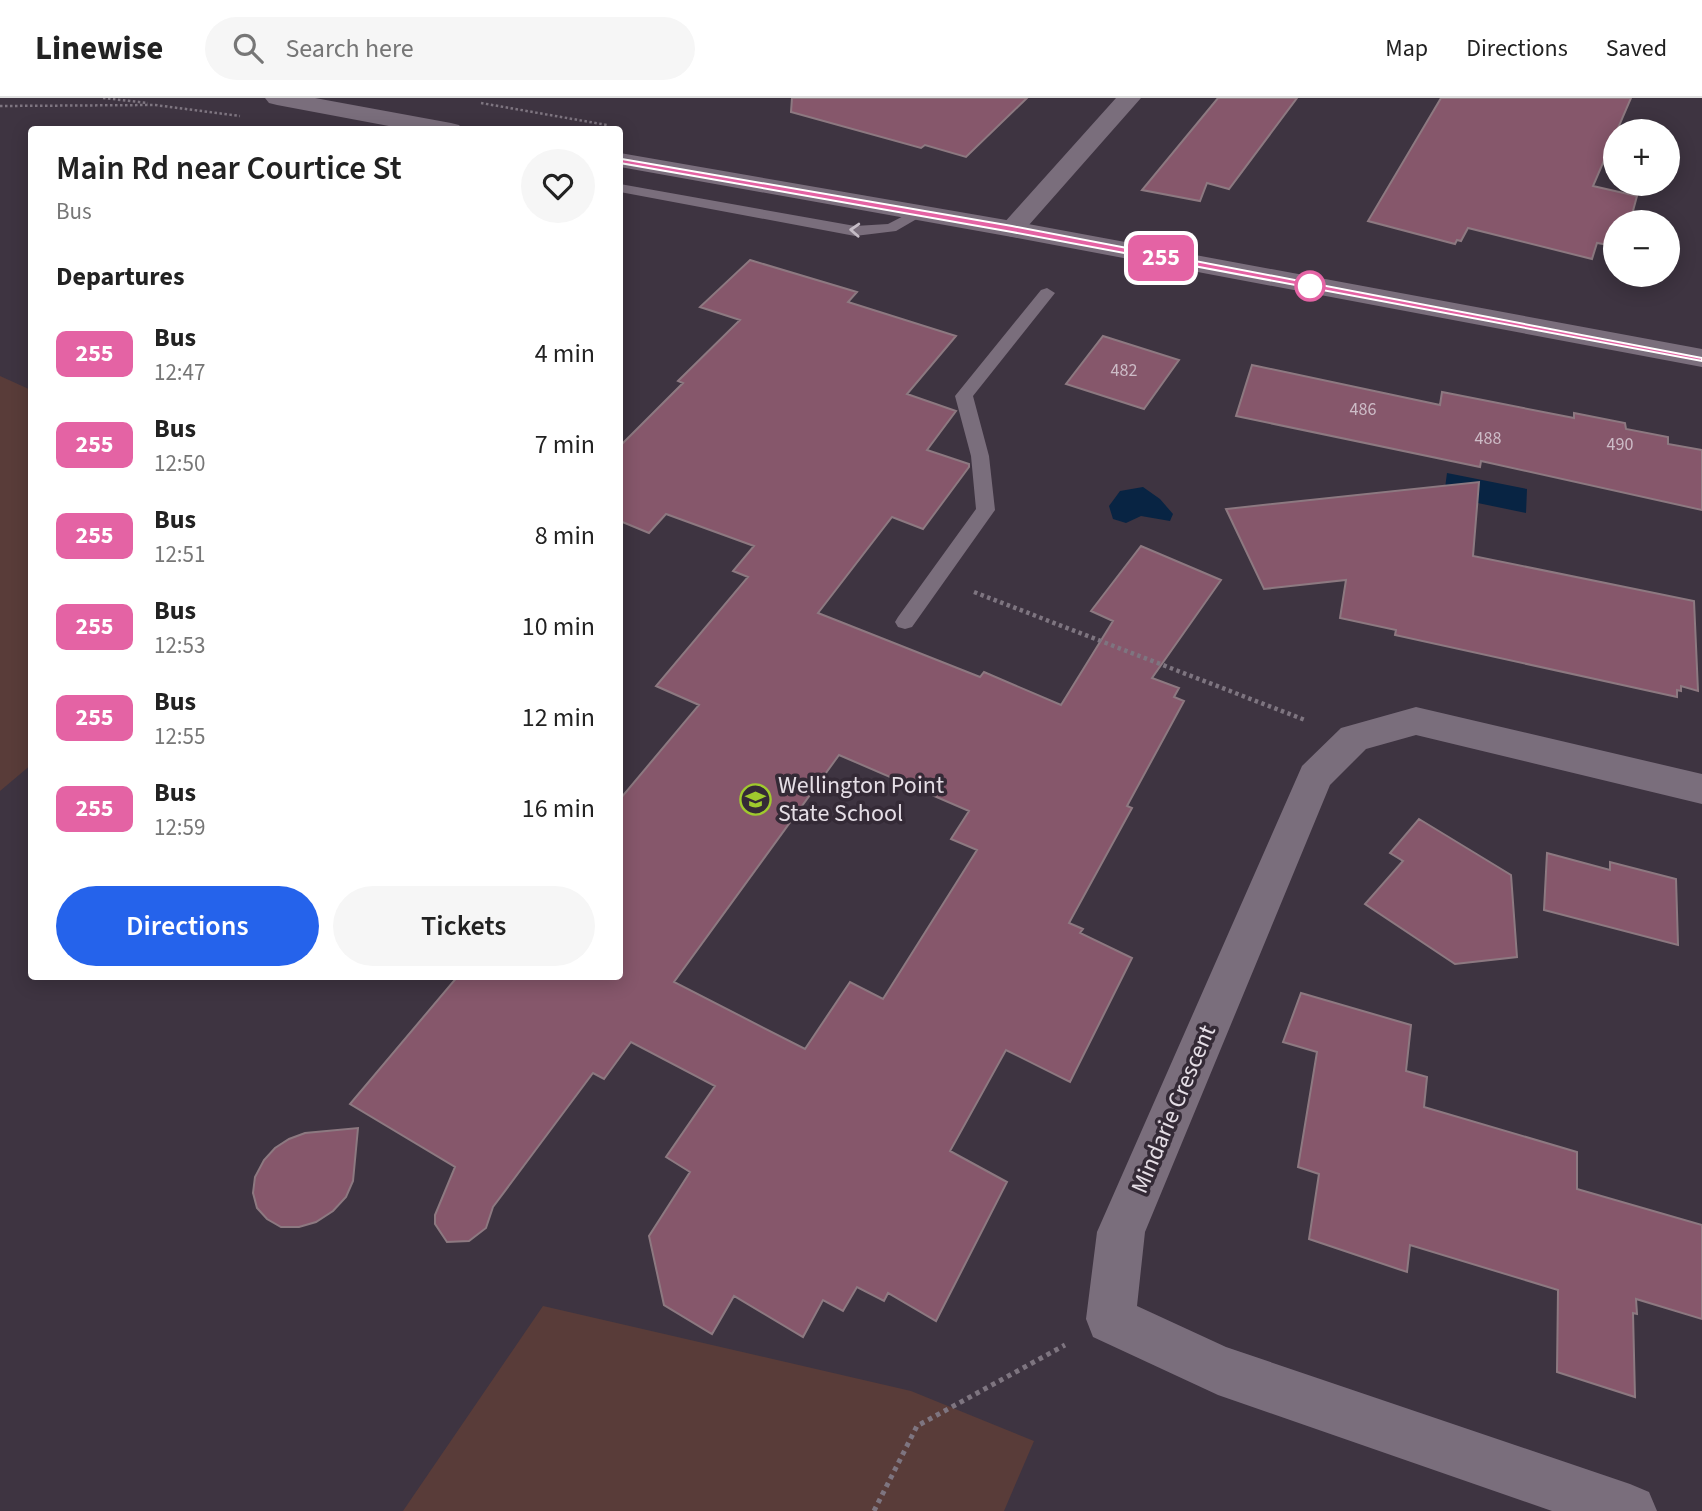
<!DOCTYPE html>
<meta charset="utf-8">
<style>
:root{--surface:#fff;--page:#f6f6f6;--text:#222;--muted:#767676;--line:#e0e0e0;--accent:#2563eb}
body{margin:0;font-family:"Source Sans 3",sans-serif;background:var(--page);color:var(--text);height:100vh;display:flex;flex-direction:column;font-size:26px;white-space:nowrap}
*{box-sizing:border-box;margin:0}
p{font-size:23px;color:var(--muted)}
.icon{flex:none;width:38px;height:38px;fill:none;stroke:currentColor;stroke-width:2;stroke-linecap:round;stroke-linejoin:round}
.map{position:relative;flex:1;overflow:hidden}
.details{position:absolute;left:28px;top:28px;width:595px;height:854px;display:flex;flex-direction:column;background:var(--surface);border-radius:7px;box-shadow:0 4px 18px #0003}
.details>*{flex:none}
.badge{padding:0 14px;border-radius:10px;font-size:24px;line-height:46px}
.buttons{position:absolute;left:1603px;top:21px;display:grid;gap:14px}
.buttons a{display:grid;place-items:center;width:77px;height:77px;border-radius:50%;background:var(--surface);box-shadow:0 4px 18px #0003;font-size:35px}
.map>.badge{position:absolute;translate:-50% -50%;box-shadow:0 0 0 4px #fff}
h2{padding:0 28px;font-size:26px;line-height:63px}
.round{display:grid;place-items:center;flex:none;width:74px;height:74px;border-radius:37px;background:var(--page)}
.summary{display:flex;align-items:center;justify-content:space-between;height:119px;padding:0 28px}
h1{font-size:33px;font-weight:600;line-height:52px}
.action{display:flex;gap:14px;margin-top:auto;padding:14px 28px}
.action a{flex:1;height:80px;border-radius:42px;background:var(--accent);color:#fff;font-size:28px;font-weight:600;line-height:80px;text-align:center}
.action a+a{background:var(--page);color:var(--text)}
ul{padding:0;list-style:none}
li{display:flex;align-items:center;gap:21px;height:91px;padding:0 28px}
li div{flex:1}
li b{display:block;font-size:26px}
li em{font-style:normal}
li .badge{min-width:77px;font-weight:700;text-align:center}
header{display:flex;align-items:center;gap:42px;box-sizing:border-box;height:98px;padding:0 35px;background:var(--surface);border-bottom:2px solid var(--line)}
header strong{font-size:33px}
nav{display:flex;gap:38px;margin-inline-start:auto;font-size:24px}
.search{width:490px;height:63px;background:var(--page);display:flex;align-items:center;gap:18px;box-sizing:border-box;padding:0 24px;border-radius:38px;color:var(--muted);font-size:26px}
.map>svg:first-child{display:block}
.green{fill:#593c39}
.water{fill:#082443}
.building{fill:#86576b;stroke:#8d7981;stroke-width:2;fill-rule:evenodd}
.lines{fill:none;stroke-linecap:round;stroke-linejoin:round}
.path-far2{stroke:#7e7580;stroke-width:2.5;stroke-dasharray:2.5 2.5;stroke-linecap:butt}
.path-far1{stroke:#7e7580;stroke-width:4.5;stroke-dasharray:3.5 3.5;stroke-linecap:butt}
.path{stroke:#7e7580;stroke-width:5;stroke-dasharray:4.5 4.5;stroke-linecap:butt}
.lane{fill:#7a6e7c;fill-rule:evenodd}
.street{fill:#7a6e7c;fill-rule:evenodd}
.secondary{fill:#7a6e7c;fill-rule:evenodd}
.oneway{stroke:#c5bcc6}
.line{fill:#e463a4;stroke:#fff;stroke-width:2}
.stop-dot{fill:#fff;stroke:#e463a4;stroke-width:3.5}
.labels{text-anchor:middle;stroke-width:7;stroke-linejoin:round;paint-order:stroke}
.far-number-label{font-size:18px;fill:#cdbcc7}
.poi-label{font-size:24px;fill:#e5dee6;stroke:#342a36;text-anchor:start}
.street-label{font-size:24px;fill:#e5dee6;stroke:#342a36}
</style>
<header>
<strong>Linewise</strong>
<div class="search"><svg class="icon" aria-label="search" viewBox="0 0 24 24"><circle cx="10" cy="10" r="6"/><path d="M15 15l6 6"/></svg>Search here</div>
<nav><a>Map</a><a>Directions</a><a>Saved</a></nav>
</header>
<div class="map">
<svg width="1702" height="1413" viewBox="0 0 1702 1413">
<rect width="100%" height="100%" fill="#3e3441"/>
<path class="green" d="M0 278 31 292 32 666 0 693Z
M543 1208 911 1293 1034 1343 1004 1413H403Z"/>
<path class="water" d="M1447 375 1527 391 1526 415 1444 398Z
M1143 389 1160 401 1173 416 1170 423 1141 418 1126 425 1113 421 1109 408 1120 393Z"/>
<path class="building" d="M792 0H1027L966 59 925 47 921 50 791 14Z
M1218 0H1297L1229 91 1207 85 1200 103 1142 92Z
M1441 0H1631L1593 88 1637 98 1630 124H1615V148L1597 145 1592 161 1468 130 1461 143 1457 142 1455 146 1368 123Z
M750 162 857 194 848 204 956 238 907 296 956 313 927 352 969 366V369L923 431 892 419 818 515 980 579 984 574 1061 607 1113 523 1091 513 1141 448 1221 482 1152 580 1179 590 1174 599 1184 603 1127 708 1132 710 1069 825 1083 831 1080 835 1132 860 1070 984 1006 952 950 1053 1007 1084 936 1223 888 1195 884 1203 857 1189 843 1213 823 1202 803 1239 734 1198 712 1236 664 1207 649 1138 690 1074 666 1059 715 988 631 944 604 981 593 975 493 1109 486 1130 469 1143 447 1144 435 1126V1117L455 1069 350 1006 458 878H620V701L699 607 656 588 748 479 733 473 754 448 666 416 649 435 620 423V348L683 285 678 283 740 222 700 209ZM839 657 969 713 951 741 977 752 883 901 850 884 805 951 674 884Z
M1103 238 1179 262 1144 311 1066 286Z
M1252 267 1440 307 1442 294 1574 320V315L1625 325 1626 331 1668 339V346L1702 352V412L1481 363 1480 369 1236 318Z
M1479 384 1473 458 1694 503 1698 593 1681 588V593L1677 592V599L1395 537 1396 532 1340 520 1346 482 1264 491 1226 411Z
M1419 721 1511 777 1517 859 1455 866 1365 806 1403 763 1390 755Z
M1547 755 1610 772V764L1676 781 1678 847 1544 812Z
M1301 895 1411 927 1406 973 1427 979 1424 1009 1577 1054V1091L1702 1127V1221L1636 1201 1637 1216 1633 1215 1635 1299 1557 1274 1558 1192 1410 1147 1407 1174 1309 1141 1319 1076 1298 1069 1317 954 1283 944Z
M358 1030 353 1083 346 1099 333 1113 316 1124 299 1129H281L267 1121 257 1110 253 1095 255 1079 264 1062 275 1050 289 1041 305 1035Z"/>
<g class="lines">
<path class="path-far2" d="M103 0 148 5
M481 5 607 27
M0 8 155 7 240 18"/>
<path class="path-far1" d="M974 494 1305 622"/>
<path class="path" d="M874 1413 917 1328 1065 1247"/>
<path class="lane" d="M620 86 855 128 888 126 919 110 927 115 896 133 855 138 620 94Z
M1047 190 1055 195 973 298 989 358 995 412 912 529 905 531 898 529 895 524 898 519 976 411 971 358 955 298 1041 192Z"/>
<path class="street" d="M1116 0H1141L1021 136 1012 139 1003 136 999 131 1003 126Z
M1416 609 1702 676V706L1416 637 1366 651 1330 687 1145 1134 1137 1208 1226 1249 1630 1386 1649 1394 1657 1413H1552L1218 1297 1093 1239 1086 1221 1097 1134 1302 668 1341 630Z"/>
<path class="secondary" d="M265 0H315L451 25 459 27 463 32H410L277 7 269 5Z
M620 55 1012 123 1702 251V269L1012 139 620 69Z"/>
</g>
<defs><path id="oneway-chevron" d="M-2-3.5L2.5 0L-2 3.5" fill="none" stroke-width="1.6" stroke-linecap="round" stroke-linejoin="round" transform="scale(1.75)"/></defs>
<use class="oneway" href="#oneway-chevron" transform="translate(855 132) rotate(-177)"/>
<path class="line" d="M616 60 1012 128 1702 260V263L1012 134 620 65Z"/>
<defs>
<symbol id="school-ring" viewBox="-11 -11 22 22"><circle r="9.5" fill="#342a36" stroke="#9fca2d" stroke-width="1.5"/><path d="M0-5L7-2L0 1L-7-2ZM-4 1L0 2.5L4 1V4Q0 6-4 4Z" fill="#9fca2d"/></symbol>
</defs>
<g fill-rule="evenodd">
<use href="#school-ring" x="738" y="684" width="35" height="35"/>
</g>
<circle class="stop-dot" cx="1310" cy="188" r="14"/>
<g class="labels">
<g class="far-number-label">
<text x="1124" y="278">482</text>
<text x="1363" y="317">486</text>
<text x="1488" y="346">488</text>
<text x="1620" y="352">490</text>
</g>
<g class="poi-label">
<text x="778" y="695">Wellington Point<tspan x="778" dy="28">State School</tspan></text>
</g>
<g class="street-label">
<text transform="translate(1173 1011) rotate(-67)" y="8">Mindarie Crescent</text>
</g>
</g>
</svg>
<div class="buttons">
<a>+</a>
<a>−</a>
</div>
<b class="badge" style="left:1161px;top:160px;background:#e463a4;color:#fff">255</b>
<section class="details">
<div class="summary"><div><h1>Main Rd near Courtice St</h1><p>Bus</p></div><a class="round"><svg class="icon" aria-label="heart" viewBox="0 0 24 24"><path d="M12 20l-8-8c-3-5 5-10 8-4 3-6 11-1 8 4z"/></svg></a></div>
<h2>Departures</h2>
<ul>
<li><span class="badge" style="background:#e463a4;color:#fff">255</span><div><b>Bus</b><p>12:47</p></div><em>4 min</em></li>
<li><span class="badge" style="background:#e463a4;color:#fff">255</span><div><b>Bus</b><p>12:50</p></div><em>7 min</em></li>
<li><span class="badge" style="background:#e463a4;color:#fff">255</span><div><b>Bus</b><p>12:51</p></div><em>8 min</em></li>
<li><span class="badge" style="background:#e463a4;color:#fff">255</span><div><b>Bus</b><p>12:53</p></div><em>10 min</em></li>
<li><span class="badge" style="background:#e463a4;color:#fff">255</span><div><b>Bus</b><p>12:55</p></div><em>12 min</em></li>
<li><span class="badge" style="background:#e463a4;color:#fff">255</span><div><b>Bus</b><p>12:59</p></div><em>16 min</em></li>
</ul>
<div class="action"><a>Directions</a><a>Tickets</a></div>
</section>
</div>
